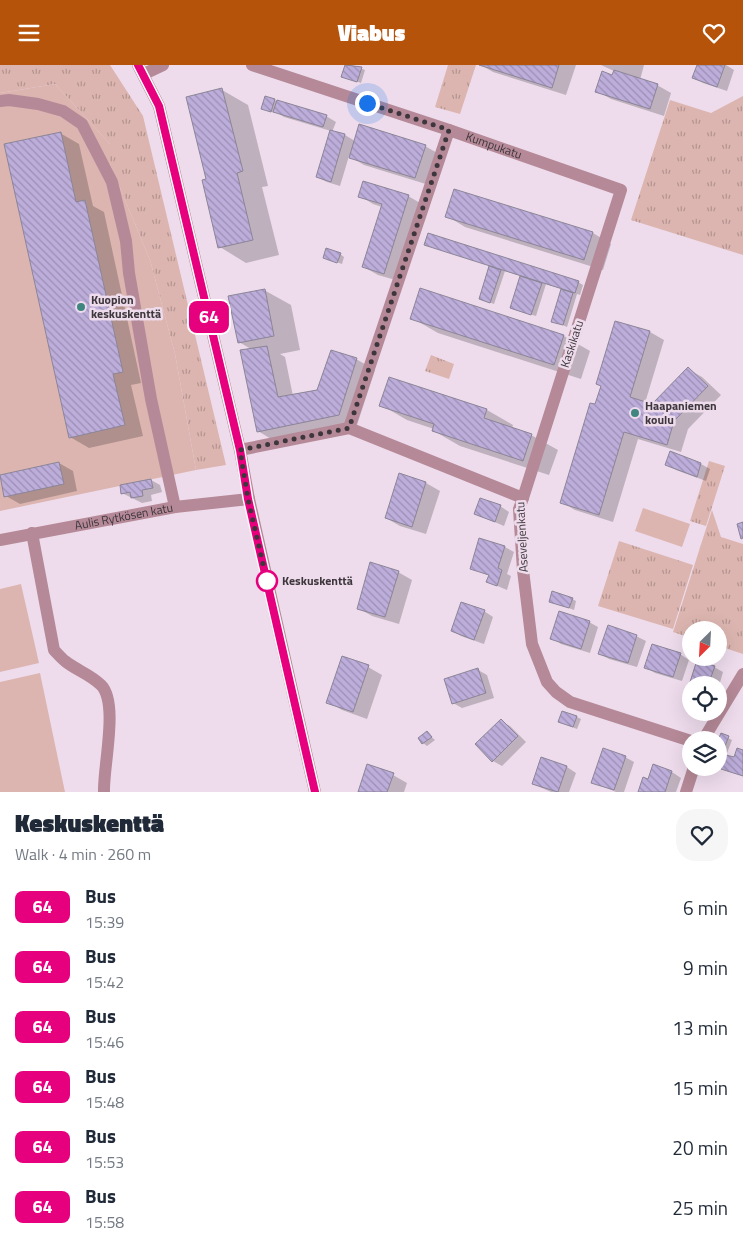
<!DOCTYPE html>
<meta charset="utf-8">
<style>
:root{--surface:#fff;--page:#f6f6f7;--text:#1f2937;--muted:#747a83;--accent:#b45309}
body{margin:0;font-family:"Titillium Web",sans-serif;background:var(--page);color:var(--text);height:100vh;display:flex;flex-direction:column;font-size:19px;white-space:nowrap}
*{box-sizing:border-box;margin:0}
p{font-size:16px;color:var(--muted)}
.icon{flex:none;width:28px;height:28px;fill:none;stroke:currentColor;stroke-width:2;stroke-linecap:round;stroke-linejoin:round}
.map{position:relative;height:727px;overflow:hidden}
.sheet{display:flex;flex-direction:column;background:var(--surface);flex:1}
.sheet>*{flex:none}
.badge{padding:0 10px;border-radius:8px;font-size:18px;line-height:32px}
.needle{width:32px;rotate:204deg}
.controls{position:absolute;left:682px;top:556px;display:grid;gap:10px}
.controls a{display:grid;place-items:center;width:45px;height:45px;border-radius:50%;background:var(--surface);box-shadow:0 5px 20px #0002;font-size:25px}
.you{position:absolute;width:25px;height:25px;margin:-12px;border:4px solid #fff;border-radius:50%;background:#1a73e8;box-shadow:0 0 0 8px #1a73e833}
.map>.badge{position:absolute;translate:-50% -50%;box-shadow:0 0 0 2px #fff}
.round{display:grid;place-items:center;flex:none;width:52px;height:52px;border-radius:20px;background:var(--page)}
.headline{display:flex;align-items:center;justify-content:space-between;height:85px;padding:0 15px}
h1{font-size:24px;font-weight:800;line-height:38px}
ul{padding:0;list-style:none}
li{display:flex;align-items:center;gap:15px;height:60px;padding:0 15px}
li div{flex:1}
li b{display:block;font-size:19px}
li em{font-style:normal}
li .badge{min-width:55px;font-weight:700;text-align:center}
header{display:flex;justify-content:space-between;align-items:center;height:65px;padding:0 15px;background:var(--accent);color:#fff;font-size:22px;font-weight:800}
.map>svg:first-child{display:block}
.grass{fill:url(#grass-tufts)}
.pitch{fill:#dcb5b0}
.shadow{fill:#0003}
.building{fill:url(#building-back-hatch);stroke:#8b8597}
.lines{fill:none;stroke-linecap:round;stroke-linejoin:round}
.minor{stroke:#b58997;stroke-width:12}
.line-casing{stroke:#fff;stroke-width:11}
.line{stroke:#e6007e;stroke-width:8}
.walk{stroke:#3d363c;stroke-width:5;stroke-dasharray:0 9}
.poi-dot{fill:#3f8680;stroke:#eedcec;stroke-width:2}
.stop-dot{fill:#fff;stroke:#e6007e;stroke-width:2.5}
.labels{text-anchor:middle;stroke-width:5;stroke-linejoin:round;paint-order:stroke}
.street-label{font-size:12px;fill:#3d363c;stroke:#eedcec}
.poi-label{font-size:12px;font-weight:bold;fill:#3d363c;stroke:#eedcec;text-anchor:start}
.stop-label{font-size:12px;font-weight:bold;fill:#3d363c;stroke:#eedcec;text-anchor:start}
</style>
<header><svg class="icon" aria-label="menu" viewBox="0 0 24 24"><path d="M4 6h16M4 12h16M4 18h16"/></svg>Viabus<svg class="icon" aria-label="heart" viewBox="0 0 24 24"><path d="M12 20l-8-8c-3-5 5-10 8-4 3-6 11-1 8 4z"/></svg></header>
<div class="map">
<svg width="743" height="727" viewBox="0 0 743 727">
<defs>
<pattern id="grass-tufts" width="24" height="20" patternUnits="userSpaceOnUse" patternTransform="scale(1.25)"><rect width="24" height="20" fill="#dcb5b0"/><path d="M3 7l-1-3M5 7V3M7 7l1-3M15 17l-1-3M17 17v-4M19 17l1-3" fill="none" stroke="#b49490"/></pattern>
<pattern id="building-back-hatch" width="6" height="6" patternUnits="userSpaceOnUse" patternTransform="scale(1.25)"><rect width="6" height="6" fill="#bdaddb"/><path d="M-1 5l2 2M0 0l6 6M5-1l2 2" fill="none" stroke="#9b8eb3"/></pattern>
</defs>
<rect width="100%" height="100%" fill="#eedcec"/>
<path class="grass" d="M0 0H110L143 51 226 400 196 405 175 289 150 195 110 99V79L55 19 0 28Z
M448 0H476L460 49 435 42Z
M743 31V190L631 155 670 35 711 48Z
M431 290 454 299 449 314 425 306Z
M709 396 725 401 706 461 690 456Z
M712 445 721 472 743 479V589L719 581V565H691V573L673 567Z
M619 476 693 500 673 564 598 541Z"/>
<path class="pitch" d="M55 19 110 79V99L150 195 175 289 196 405 0 446V28Z
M643 443 690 459 682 482 635 466Z
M21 519 39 598 0 607V524Z
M40 608 65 727H0V617Z"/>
<path class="shadow" d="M346 0H352L365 5 361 18 343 11Z
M481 0H576L566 30 493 7Z
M601 0H644L640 15 657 20 671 28 664 51 611 34 597 26 613 11 614 6Z
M698 0H726L734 5 727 26 703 18 694 13Z
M222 25 248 40 268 121 262 122 279 190 246 198 220 182 207 114Z
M274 35 326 51 336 57 332 67 345 70 355 76 425 81 439 89 429 120 364 100 349 91 340 121 327 117 317 112 331 66 284 52 276 47 275 48 267 46Z
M60 68 79 79 93 141 104 147 141 318 131 320 143 371 89 383 70 372Z
M455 126 593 168 611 179 603 205 465 162 447 151Z
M360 131H408L422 139 399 216 378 210 364 202 382 142 373 139Z
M340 189 344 192 342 199 328 194Z
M491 201 578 217 583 220 580 230 577 229 567 262 553 256 563 224 546 219 536 251 515 245 511 243 521 211 505 206 494 239 480 234Z
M264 225 291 240 300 285 280 289 285 292 293 331 318 326 356 294 375 305 357 360 276 377 258 366 251 284 239 277Z
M412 253 564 271 590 286 581 314 438 268Z
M616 257 650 267 664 275 645 338 653 340 688 304 702 312 721 330 688 364 681 387 638 374 613 457 575 445 561 437 596 341Z
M389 314 487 345 513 360 512 363 531 370 558 385 549 410 460 381 434 366V364L407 355 381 340Z
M671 388 701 399 710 404 706 416 676 405 667 400Z
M59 398 73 406 77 426 20 439 6 431Z
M400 410 426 418 440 426 426 469 400 461 386 453Z
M151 415 160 420 162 427 151 430 152 436 142 438 122 428Z
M500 441 509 447 504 461 476 449Z
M505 482 514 487 507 509 511 511 507 525 488 517 490 511 471 503Z
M398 507 412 515 399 559 372 551 358 543Z
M572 534 576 536 574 545 550 536Z
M484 546 493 552 484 579 461 571 452 566Z
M589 557 598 562 590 588 561 579 552 573Z
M636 571 646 576 637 602 609 594 600 589Z
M680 589 689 595 682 616 655 608 645 602Z
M368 602 382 610 367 654 342 645 328 637Z
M714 602 723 607 719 621 697 620 691 616Z
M478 605 487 610 494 633 462 643 453 638Z
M577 652 581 654 577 664 564 659Z
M501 656 510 661 526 677 502 701 493 696Z
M427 668 435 675 427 681 423 678Z
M728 673 732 675 727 688 719 684V677Z
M625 692 634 697 624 727H616L593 717Z
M542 694 567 702 576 708 569 727H551L533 719Z
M653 701 672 707 681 713 676 727H639L649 715Z
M393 710 407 718 404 727H359Z"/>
<path class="building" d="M345 0 362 2 357 17 341 12Z
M479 0H559L552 23Z
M697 0H725L717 22 692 13Z
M614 5 658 19 650 44 595 27 602 6 612 10Z
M222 23 243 106 237 108 253 175 218 183 202 115 206 114 186 32Z
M265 31 275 34 271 47 261 44Z
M277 35 327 50 323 62 273 47Z
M359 59 426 80 415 113 349 93Z
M330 65 345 69 331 117 316 112Z
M61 67 76 137 85 135 123 307 113 309 125 360 69 373 4 79Z
M363 116 409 130 384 209 362 202 382 139 358 132Z
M454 124 593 167 584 195 445 152Z
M428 168 579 216 575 228 424 180Z
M326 183 341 188 337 198 323 193Z
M489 201 501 205 490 238 479 234Z
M520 211 542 218 531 250 510 243Z
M420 223 564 270 554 300 410 254Z
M265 224 274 271 238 278 228 231Z
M561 224 573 228 563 260 551 257Z
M615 256 650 266 630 332 652 339 688 302 708 321 674 356 667 380 624 367 599 450 560 438 590 338 595 339 601 321 596 319Z
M267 281 278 332 317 325 331 285 357 293 339 350 257 367 240 285Z
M389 312 487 344 484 353 532 369 523 396 432 366 434 359 379 341Z
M670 386 701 398 697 412 665 400Z
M59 397 64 419 4 432 0 410Z
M399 408 426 417 412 462 385 453Z
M151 414 153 423 142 425 143 431 131 433 130 427 121 429 120 420Z
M480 433 501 440 495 457 474 449Z
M743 457V473L741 474 737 459Z
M479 473 505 481 498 503 502 505 497 521 486 517 489 510 470 504Z
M370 497 399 506 385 552 357 544Z
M552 526 573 533 569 543 549 537Z
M461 537 485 545 474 575 451 566Z
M559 546 590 556 581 584 550 574Z
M608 560 637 570 628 598 598 589Z
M652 579 681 588 673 612 644 603Z
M342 591 369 600 353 647 326 638Z
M697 595 715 601 708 620H699L690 617Z
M478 603 486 628 452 639 444 614Z
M562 646 577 651 573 662 558 657Z
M501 654 518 671 492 697 475 679Z
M427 666 432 672 422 679 418 673Z
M721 668 729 671 723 686 719 685 718 675Z
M603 683 626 691 614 725 591 718Z
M737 683 743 685V711L721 704 726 690 734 692Z
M541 692 567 701 558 727 532 719Z
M367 699 394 708 387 727H358Z
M653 699 672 706 665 727H638L643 712 648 714Z"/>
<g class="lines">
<g class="minor">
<path d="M138 0 159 41 240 385 249 434 315 727"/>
<path id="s1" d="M252 0 449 65 621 125 523 433"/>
<path d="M144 9 163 0"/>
<path d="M0 36 9 35 38 39 63 46 82 59 112 117 126 176 129 208 151 334 175 442"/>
<path d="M349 363 449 65"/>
<path d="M240 385 349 363 523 433 519 444 523 505 532 579 547 617 556 627 570 637 691 676"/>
<path d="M32 468 54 585C57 588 61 593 65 596 76 605 90 609 101 620 119 638 103 702 104 727"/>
<path id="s2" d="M0 475 175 442 249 434"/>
<path d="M703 675 743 609"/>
<path d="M686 727 694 702"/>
</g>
</g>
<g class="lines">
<defs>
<path id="line" d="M138 0 159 41 240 385 248 434 315 727"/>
</defs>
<use href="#line" class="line-casing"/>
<use href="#line" class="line"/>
<path class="walk" d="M267 516 248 434 240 385 349 363 449 65 367 38"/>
</g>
<g class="poi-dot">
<circle cx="81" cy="242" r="5"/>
<circle cx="635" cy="348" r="5"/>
</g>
<circle class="stop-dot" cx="267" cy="516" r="10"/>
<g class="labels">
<g class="street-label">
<text dy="4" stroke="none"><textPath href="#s1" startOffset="255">Kumpukatu</textPath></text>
<text transform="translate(572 279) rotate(-72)" y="4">Kaskikatu</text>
<text dy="4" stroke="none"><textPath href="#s2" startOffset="126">Aulis Rytkösen katu</textPath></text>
<text transform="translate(522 472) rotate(-93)" y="4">Aseveljenkatu</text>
</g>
<g class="poi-label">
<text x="91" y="239">Kuopion<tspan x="91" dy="14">keskuskenttä</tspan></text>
<text x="645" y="345">Haapaniemen<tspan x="645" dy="14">koulu</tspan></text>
</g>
<g class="stop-label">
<text x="282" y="520">Keskuskenttä</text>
</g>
</g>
</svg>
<div class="controls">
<a><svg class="needle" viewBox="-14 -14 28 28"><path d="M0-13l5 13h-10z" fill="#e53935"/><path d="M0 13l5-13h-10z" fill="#747a83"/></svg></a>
<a><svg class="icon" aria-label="locate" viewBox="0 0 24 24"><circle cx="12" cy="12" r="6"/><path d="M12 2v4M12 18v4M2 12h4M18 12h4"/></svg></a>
<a><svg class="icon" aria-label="layers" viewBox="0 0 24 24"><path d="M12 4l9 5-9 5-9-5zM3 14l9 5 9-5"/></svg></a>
</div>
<div class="you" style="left:367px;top:38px"></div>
<b class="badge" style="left:209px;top:252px;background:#e6007e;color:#fff">64</b>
</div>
<section class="sheet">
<div class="headline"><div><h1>Keskuskenttä</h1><p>Walk · 4 min · 260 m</p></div><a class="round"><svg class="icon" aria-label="heart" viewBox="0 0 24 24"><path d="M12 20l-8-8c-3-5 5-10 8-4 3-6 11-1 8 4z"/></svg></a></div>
<ul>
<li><span class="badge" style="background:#e6007e;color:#fff">64</span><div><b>Bus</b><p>15:39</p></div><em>6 min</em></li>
<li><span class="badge" style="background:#e6007e;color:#fff">64</span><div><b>Bus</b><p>15:42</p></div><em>9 min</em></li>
<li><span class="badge" style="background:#e6007e;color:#fff">64</span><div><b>Bus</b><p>15:46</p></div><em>13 min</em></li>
<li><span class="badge" style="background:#e6007e;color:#fff">64</span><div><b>Bus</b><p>15:48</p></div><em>15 min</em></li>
<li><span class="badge" style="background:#e6007e;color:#fff">64</span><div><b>Bus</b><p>15:53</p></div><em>20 min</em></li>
<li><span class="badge" style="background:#e6007e;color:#fff">64</span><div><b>Bus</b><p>15:58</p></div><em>25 min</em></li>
</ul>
</section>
